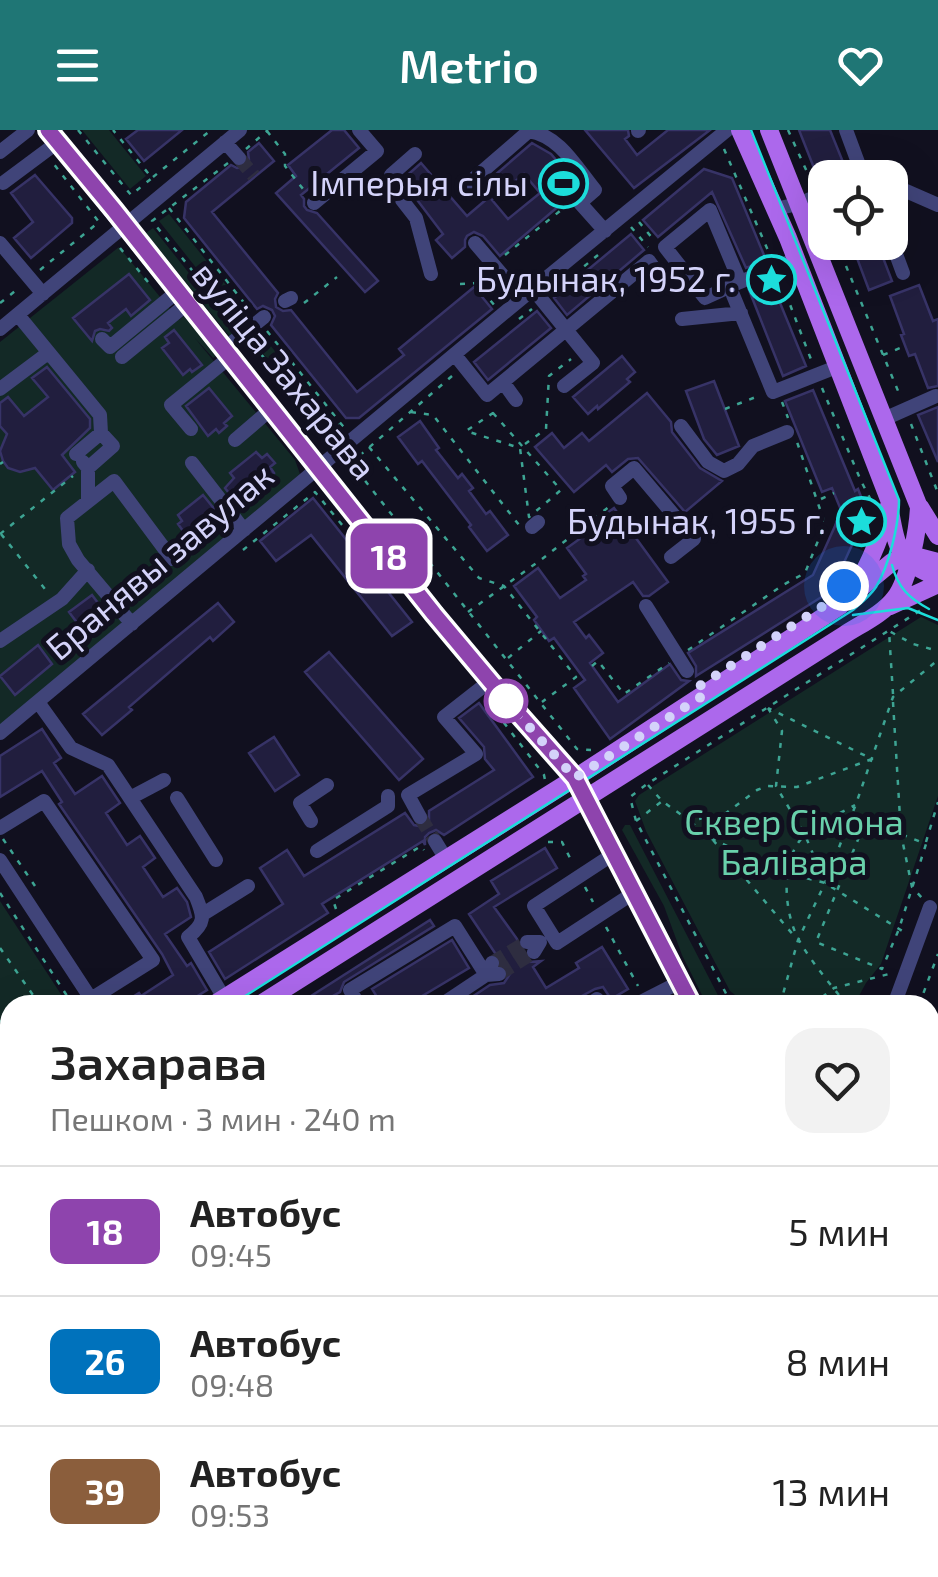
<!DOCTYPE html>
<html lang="ru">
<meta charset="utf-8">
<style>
:root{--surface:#fff;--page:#f2f2f2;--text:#222;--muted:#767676;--line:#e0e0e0;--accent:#1f7675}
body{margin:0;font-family:"Exo 2",sans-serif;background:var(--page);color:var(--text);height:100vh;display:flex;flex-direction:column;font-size:38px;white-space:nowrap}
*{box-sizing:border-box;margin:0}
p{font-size:32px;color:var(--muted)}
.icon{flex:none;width:55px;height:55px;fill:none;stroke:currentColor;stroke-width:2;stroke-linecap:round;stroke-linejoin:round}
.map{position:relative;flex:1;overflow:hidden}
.drawer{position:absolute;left:0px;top:865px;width:940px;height:582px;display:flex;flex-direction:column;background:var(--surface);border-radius:30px 30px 0 0;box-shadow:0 10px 40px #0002}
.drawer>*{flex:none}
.badge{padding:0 20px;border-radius:15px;font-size:35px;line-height:65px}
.fabs{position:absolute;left:808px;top:30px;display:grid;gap:20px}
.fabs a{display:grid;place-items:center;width:100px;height:100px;border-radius:20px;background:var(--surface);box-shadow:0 10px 40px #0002;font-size:50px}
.you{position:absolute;width:50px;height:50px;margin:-25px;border:8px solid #fff;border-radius:50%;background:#1a73e8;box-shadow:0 0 0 15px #1a73e833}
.map>.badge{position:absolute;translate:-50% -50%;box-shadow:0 0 0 5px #fff}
.round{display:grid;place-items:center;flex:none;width:105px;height:105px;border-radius:30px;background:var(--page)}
.summary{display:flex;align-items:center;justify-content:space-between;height:170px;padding:0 50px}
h1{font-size:48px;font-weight:600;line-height:75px}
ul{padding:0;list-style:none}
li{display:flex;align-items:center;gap:30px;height:130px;padding:0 50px;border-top:2px solid var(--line)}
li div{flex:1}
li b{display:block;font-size:38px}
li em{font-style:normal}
li .badge{min-width:110px;font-weight:700;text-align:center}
header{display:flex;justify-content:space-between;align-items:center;height:130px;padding:0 50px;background:var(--accent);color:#fff;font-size:45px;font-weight:600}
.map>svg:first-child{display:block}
.green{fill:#132926}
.building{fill:#211e3e;stroke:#373367;stroke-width:2.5;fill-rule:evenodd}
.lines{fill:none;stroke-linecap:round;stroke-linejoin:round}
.minor-tunnel{stroke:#2e2d40;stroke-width:14;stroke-dasharray:14 7;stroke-linecap:butt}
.path{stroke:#3da493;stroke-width:2.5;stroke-dasharray:5 8;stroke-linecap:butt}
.minor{stroke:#404479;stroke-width:14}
.major{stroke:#ac68ec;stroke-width:18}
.tram{stroke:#1cdddb;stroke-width:2.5}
.line-casing{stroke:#fff;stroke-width:22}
.line{stroke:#8e44ad;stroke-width:15}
.walk{stroke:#d4d3fa;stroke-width:10;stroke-dasharray:0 18}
.stop-dot{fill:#fff;stroke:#8e44ad;stroke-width:5}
.labels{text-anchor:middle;stroke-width:10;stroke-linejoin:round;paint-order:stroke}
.poi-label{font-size:35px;fill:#d4d3fa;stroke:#11101f;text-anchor:end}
.street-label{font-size:35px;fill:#d4d3fa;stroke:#11101f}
.park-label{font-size:35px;fill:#69d0ab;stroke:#11101f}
</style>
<header><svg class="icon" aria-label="menu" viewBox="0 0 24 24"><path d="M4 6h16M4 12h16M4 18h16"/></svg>Metrio<svg class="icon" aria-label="heart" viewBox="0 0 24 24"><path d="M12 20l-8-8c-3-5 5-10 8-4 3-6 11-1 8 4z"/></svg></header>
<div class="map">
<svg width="938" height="1447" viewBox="0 0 938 1447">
<rect width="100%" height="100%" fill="#11101f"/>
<path class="green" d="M82 0H109L146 46 130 59Z
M169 84 254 190 244 198 159 91Z
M153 98 236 202 230 207 146 103Z
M119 117 179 190 184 186 217 225 213 228 194 207 295 330 300 344 0 601V212Z
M256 198 334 293 325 300 248 205Z
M921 487 938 495V666L881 834 866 853 854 875H757L753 869 735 865 730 861 646 701 635 671 639 665Z
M625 695H630L723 875H707L682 825 664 776 622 700Z
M0 771 68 875H10V997L0 1005Z"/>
<path class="building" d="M138 0H182L144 31 126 9Z
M332 0H344L359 18 301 65 304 69V76L307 80 317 83 378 151 365 162 276 63 296 46 288 35Z
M585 0H628L629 6 625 9 637 25 668 0H710L634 58Z
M799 0H830L845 37 818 48Z
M259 13 274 31 212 82 278 163 275 169 276 177 283 181 291 180 357 262 404 225 399 219 474 157 492 179 359 288H346L271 195 275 186 272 180 263 176 257 179 184 88 186 72 231 35 237 38 245 37 249 30 248 22Z
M532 13 551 24 580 58 500 126 483 106 474 102 467 106 465 110V117L452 128 436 110 443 104 402 50 421 33 467 86 488 68 480 58ZM524 44 540 63 508 89 492 70Z
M704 39 732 48 766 130 746 138 712 62 658 107 643 90Z
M35 45 72 88V93L31 128 14 108 33 92 11 63Z
M631 104 644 120 567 185 554 168Z
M851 112H877L892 151 869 160Z
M129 144 150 170 131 186 126 179 108 193 112 198 109 201 100 199 95 201 92 211 73 188Z
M771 151 806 236 783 246 749 160Z
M919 155 933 191 938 189V256L928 258 915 224 909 226 901 205 904 204 890 166Z
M537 181 551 198 488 250 474 232Z
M174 200 202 235 192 242 190 239 183 245 162 218 169 213 165 207Z
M622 226 635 242 627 249 630 252 598 279 597 276 588 284 573 267Z
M47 237 90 289V298L62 325 75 342 53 360 35 338 20 342 8 338 3 331 0 321 7 304 0 296V273L8 267 24 286 48 267 32 248Z
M714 251 739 316 717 325 704 309 686 261Z
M209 258 232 286 224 293 227 296 219 303 216 299 208 306 186 276Z
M813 260 855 361 858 359 867 382 831 461 696 546V536L688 523 813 445 835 396 841 380 832 358 822 362 785 271Z
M647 263 671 292 672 302 700 338 722 351 685 382 638 328 628 329 612 342 606 335 574 362 535 317 552 303 564 318 582 303 589 311Z
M938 277V332L918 285Z
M420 291 439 318 436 320 458 348 462 344 473 358 469 361 486 384 490 381 508 405 487 421 469 397 471 395 422 331 418 334 398 307Z
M256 322 262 328 267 324 275 333 270 337 274 343 247 365 242 359 232 367 225 358 234 348 230 343Z
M203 365 220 386 195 406 191 400 186 405 178 394 182 391 178 385Z
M313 368 412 492 392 506 311 405 276 431 260 411Z
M614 378 668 452 649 466H643L633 452 574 492 586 508 589 505 603 523 590 533 618 572 670 534 681 550 689 551 610 609 574 558 585 550 554 508 549 511 534 490 537 487 514 456 538 438 560 468 586 450 583 446 586 444 567 418 592 400 589 396Z
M92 465 104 481 81 498 69 482Z
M218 473 234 492 213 511 210 507 129 577 132 580 102 605 83 584Z
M38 515 52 534 15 565 0 546Z
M329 522 423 629 399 650 305 542Z
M479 573 533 647 444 705 436 700 429 703 425 707V715L423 711 322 774 328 783 225 849 209 822 283 774 260 738 287 720 304 746 405 683 414 695 424 697 429 692V681L494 640 485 629 484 617 459 588Z
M42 599 61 628 54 633 75 664 102 646 120 673 106 683 127 715 140 706 155 728 143 737 163 767 177 758 187 772 191 787 165 804 187 836 191 833 207 860 183 875H120L139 863 141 866 173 845 162 824 59 674 62 672 42 641 0 667V626Z
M274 607 299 645 275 661 249 623Z
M545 718 557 738 494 777 517 809 518 818 529 832 541 831 533 837 546 858 579 838 576 833 602 817 628 859 611 869 603 857 595 859 582 866 574 875H460L490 855 504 853 510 844 500 826 495 823 469 784 499 764 491 751Z
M430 790 434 796 344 852 340 862 331 867 336 875H297Z
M452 810 469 838 407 875H382L372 859Z
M386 1438H476L463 1447H393Z"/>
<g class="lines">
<path class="minor-tunnel" d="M239 28 254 46
M420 687 435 711
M492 833 527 812
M499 844 534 822"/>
<path class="path" d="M78 0 131 65 152 48 113 0
M788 0 812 53
M267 1 285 24V36L307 64
M246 19 268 0
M724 19 770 125
M228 33 152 91 235 193
M153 47 211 0
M822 77 825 86
M169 78 249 179
M639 92 653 109
M631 97 648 117
M836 112 901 268
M120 118 153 158
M505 125 565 77
M40 140 99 92 53 33
M781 151 812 232
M460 154 476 153 495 176
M554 161 598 125
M0 173 19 158
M304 173 337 147
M519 189 532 179
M267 201 346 300
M253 214 326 306 341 293
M883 225 905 216
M452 246 351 333 577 619 591 620
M822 258 861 351 873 374
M782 272 788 288
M725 279 761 265
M411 282 433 285 519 395
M493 283 561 360 529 387 520 318 466 301Z
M911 294 938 363
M525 314 546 299 549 246 571 229
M369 317 479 448 504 456 576 547 542 572
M0 334 3 332
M821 369 834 363
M0 404 73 346
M1 404 49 464
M243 420 315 362 343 396
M468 482 542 429 610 376
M688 520 783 455 805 443 822 401 823 388 796 309
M508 528 541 501
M592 536 598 531 624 564 669 533
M893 564 889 501 913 514 938 521
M488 572 544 645 545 650
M893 572 901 704 912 757 923 769
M768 578 782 601 776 656 805 705 824 750
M648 655 662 671 690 691 726 683 757 660 767 656 797 657 872 629 768 578
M866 690 926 714 899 799 882 839 816 812Z
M636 691 661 672
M691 692 712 709 786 743 825 753 904 802
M3 709 35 756
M713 710 795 807
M548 712H562L572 732
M926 712 938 672
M585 757 593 772
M0 763 73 875
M336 779 333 770 421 716 424 720
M606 797 638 856
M0 818 40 875
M731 872 738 869 750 872 752 875
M26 875 35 868
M732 875 636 691 630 667 647 654 921 480
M780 875 798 810 825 753 856 674 893 567 938 530
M812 875 834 858 893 843
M847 875C831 855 813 834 800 812 783 783 779 726 807 703 821 692 839 684 855 675
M919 875 938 824
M0 892 10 886
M0 958 10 973
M0 977 10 978
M0 987 10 980
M0 1081 10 1073
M0 1093 10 1085
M0 1219 10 1213
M930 1297 938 1310
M0 1335 10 1339
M0 1339 10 1354
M930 1423 938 1438
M345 1438 351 1447
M628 1438 629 1447
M640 1438 644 1447
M797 1438 802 1447
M606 1447 611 1438
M868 1447 885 1438
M913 1447 936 1435"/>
<path class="minor" d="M846 0 863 46
M638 1 639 0
M225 12 239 28
M0 22 28 0
M415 24 391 45V56L416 88 431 144
M3 53 58 12
M890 54 938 75
M463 58 529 1C560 6 576 37 595 60L580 73 605 101
M314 73 377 21 359 0
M775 79 798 74 825 63
M890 108 903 143
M0 113 43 164
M475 113 522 168
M740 152 705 168 665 117 710 80 740 152 796 129
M533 159 593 233 564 256
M733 165 773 262 839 236
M285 171 291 168
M18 185 100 285 101 303
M682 189 741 183
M0 199 240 0
M102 209 110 217 178 161
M224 219 264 187
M455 225 487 265 649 131 665 153
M122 227 188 173
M503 252 516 270
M0 259 48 223
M884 289 936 266
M681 296 708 332 724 341 738 334 753 316 787 302
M191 299 171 275 230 227
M235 310 271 279
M76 324 101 303 113 316 88 338
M83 332 88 338V371
M192 333 244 400
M620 368 612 356 634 338 694 409 671 427
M532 397 538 392
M646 476 687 541
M132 494 78 430 69 414 67 388 114 351 172 429
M0 511 62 469 88 440
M38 572 71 618 108 635 196 767C204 787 206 793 188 807L224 868
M0 603 522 168 727 0
M130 668 164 650
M177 668 216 730
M420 687 408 665 476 624 444 587 490 551
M311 691 300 673 327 655
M0 698 44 671 153 830 91 869
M435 711 446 729
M317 721 388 676V666
M615 723 534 776 557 813 635 762
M0 730 95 875
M203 784 248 756
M527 812H540L534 822
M492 833 486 845 499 844
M359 875 350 860 455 796 486 845 441 875
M588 875 597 869 601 875
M635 875 680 852
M894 875 930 777
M930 988 938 991
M0 1155 10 1146
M0 1174 10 1188
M3 1388 10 1399
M33 1438 39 1447
M135 1438 141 1447
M295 1447 307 1438"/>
<path class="major" d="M48 0 433 483 575 648 692 875
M920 377 938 406
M890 381C897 419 899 433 938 447
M911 425 938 432
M858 460 892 432 911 425
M890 476 938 454
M213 875 575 648 840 476C864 452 882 405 890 372L788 108 740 0
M259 875 844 505C861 494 883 484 895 468 909 450 918 399 919 377L769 0
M0 1028 10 1020
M0 1057 10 1049
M930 1337 938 1352"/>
<path class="tram" d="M892 435C898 458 909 468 929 479
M853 485 908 478 938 490
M231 875 853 480C861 473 870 466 876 457 889 436 899 394 899 370L751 0
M0 1047 10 1039"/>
</g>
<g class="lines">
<defs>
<path id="line" d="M48 0 114 80 434 484 506 570 575 648 692 875"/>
</defs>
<use href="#line" class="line-casing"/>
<use href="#line" class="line"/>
<path class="walk" d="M506 571 575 648 704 565 698 557 837 467 844 456"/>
</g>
<defs>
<symbol id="stadium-ring" viewBox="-11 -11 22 22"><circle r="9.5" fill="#11101f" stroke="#1cdddb" stroke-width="1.5"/><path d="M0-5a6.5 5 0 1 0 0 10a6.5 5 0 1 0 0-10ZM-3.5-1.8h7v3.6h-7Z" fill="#1cdddb"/></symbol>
<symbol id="sight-ring" viewBox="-11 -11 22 22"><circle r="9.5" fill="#11101f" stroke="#1cdddb" stroke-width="1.5"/><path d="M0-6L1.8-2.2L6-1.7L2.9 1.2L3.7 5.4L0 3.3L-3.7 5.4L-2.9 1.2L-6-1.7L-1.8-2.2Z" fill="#1cdddb"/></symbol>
</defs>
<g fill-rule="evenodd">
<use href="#stadium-ring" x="536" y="26" width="55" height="55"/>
<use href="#sight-ring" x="744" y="122" width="55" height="55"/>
<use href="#sight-ring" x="834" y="364" width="55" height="55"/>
</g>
<circle class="stop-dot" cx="506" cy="571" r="20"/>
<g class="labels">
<g class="poi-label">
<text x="528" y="66">Імперыя сілы</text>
<text x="736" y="162">Будынак, 1952 г.</text>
<text x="826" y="404">Будынак, 1955 г.</text>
</g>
<g class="street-label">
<text transform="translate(284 241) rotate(51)" y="12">вуліца Захарава</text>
<text transform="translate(160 432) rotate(-40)" y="12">Бранявы завулак</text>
</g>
<g class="park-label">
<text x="794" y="705">Сквер Сімона<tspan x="794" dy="40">Балівара</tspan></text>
</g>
</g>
</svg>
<div class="fabs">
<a><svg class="icon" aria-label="locate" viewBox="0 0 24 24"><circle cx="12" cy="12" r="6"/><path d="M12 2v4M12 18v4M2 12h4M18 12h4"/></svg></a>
</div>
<div class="you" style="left:844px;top:456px"></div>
<b class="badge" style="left:389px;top:426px;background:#8e44ad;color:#fff">18</b>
<section class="drawer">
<div class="summary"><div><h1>Захарава</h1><p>Пешком · 3 мин · 240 m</p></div><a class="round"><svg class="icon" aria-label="heart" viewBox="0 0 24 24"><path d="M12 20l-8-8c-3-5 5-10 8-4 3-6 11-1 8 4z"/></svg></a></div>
<ul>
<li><span class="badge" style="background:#8e44ad;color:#fff">18</span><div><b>Автобус</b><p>09:45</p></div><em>5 мин</em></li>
<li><span class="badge" style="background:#0072bc;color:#fff">26</span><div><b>Автобус</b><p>09:48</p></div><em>8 мин</em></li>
<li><span class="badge" style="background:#8b5e3c;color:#fff">39</span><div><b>Автобус</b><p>09:53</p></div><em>13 мин</em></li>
</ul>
</section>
</div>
